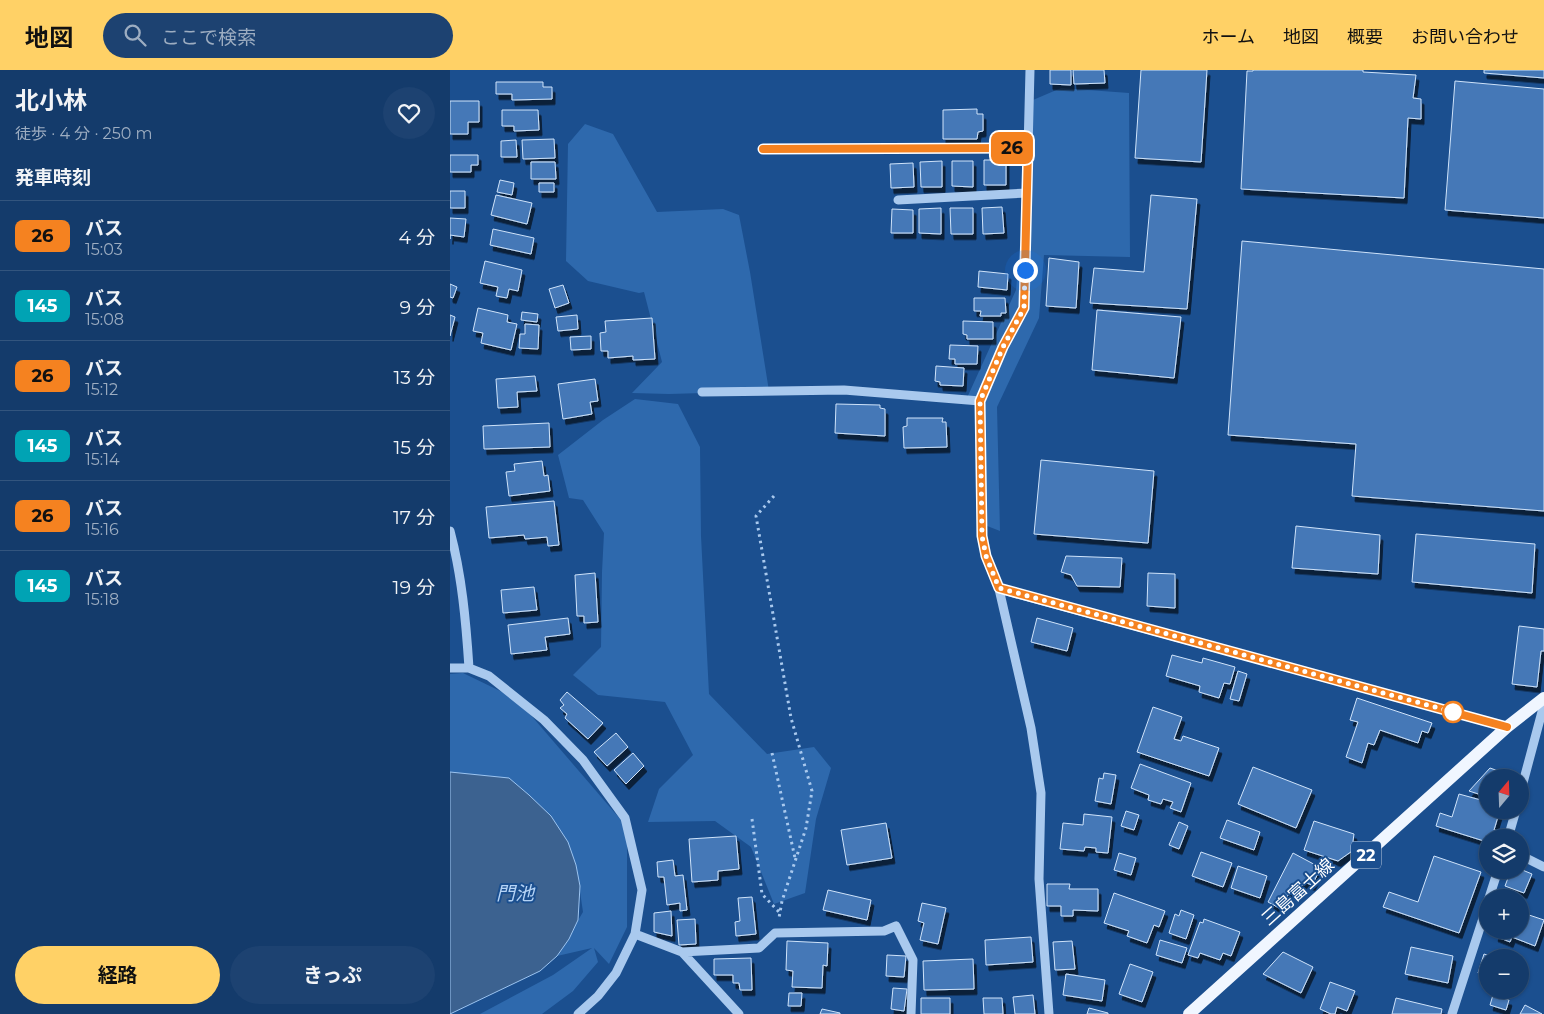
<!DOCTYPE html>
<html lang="ja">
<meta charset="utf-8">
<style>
:root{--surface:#143b6b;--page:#1d4271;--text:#f1f3f6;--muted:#9dadc1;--line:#33557e;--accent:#ffd166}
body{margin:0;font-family:Montserrat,"Noto Sans JP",sans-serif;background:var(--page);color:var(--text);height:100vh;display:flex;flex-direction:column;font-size:19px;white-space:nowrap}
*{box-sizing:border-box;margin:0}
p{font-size:16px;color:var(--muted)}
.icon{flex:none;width:28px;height:28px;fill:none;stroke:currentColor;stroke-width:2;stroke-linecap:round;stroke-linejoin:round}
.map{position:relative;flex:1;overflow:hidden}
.side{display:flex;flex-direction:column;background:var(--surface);width:450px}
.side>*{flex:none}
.badge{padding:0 10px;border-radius:8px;font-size:18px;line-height:32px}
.needle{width:32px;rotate:19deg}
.fabs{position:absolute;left:1029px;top:699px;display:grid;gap:10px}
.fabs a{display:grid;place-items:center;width:50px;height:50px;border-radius:50%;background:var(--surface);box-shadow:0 1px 4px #0004,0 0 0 1px var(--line);font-size:25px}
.you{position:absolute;width:25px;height:25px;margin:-12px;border:4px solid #fff;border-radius:50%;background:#1a73e8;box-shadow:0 0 0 8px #1a73e833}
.map>.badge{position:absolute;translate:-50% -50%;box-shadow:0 0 0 2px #fff}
h2{padding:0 15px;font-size:19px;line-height:45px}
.round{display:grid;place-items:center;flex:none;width:52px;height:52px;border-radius:26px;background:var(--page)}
.overview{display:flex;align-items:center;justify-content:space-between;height:85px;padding:0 15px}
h1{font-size:24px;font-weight:700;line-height:38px}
.primary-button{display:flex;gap:10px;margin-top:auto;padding:10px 15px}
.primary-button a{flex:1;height:58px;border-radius:30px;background:var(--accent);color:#111;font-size:20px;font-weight:700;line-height:58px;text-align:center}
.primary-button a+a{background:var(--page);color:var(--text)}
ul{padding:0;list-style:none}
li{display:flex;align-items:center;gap:15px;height:70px;padding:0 15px;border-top:1px solid var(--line)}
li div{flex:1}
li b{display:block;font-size:19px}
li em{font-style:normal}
li .badge{min-width:55px;font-weight:700;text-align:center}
header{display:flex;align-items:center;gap:30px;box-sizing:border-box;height:70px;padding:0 25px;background:var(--accent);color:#111}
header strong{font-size:24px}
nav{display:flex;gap:28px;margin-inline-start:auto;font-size:18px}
.search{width:350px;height:45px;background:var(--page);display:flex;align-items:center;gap:12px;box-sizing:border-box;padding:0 18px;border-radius:28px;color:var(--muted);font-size:19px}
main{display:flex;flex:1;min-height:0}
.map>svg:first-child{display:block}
.green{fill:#2e69ad}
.water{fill:#3c6290;stroke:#9cc4f0}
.building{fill:#4478b7;stroke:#cfe3fa;filter:url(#shadow)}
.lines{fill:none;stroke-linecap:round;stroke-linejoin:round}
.path{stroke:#a9c9ee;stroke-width:3;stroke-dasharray:2.5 4;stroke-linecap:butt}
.minor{stroke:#a9c9ee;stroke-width:9}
.major{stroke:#f0f6ff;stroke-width:12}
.line-casing{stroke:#fff;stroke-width:11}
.line{stroke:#f58220;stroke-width:8}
.walk{stroke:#fff;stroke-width:5;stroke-dasharray:0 9}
.stop-dot{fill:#fff;stroke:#f58220;stroke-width:2.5}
.labels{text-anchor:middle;stroke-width:4;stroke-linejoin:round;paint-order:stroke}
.shield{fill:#1b4f8f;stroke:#bbcadd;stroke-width:1}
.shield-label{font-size:16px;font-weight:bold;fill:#fff}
.street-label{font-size:18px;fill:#fff;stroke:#1b4f8f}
.water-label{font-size:19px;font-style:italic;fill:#b5d3f5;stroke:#1b4f8f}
</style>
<header>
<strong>地図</strong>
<div class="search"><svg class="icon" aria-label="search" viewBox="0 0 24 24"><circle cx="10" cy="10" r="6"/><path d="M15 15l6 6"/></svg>ここで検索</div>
<nav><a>ホーム</a><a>地図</a><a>概要</a><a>お問い合わせ</a></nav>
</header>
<main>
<section class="side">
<div class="overview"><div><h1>北小林</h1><p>徒歩 · 4 分 · 250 m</p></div><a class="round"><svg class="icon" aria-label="heart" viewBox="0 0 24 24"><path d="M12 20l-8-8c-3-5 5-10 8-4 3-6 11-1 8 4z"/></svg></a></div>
<h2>発車時刻</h2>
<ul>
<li><span class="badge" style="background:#f58220;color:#111">26</span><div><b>バス</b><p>15:03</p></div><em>4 分</em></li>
<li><span class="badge" style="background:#00a3b4;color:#fff">145</span><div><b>バス</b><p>15:08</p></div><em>9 分</em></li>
<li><span class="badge" style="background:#f58220;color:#111">26</span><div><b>バス</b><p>15:12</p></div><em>13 分</em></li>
<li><span class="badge" style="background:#00a3b4;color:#fff">145</span><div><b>バス</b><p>15:14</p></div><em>15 分</em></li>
<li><span class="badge" style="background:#f58220;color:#111">26</span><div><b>バス</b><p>15:16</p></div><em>17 分</em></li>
<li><span class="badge" style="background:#00a3b4;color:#fff">145</span><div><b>バス</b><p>15:18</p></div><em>19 分</em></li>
</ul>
<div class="primary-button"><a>経路</a><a>きっぷ</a></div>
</section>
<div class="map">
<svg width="1094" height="944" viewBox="0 0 1094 944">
<defs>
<filter id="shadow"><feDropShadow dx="3" dy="5.5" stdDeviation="0" flood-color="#0009"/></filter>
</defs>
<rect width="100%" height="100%" fill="#1b4f8f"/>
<path class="green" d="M611 18 679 23 680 187 594 185 589 248 547 337 550 461 532 454 530 331 516 330 566 220 583 30Z
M135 54 163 64 207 142 273 139 289 145 300 202 319 321 219 324 182 323 212 292 194 222 189 223 138 211 116 191 118 74Z
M185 329 228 334 250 377 251 466 259 624 317 684 364 677 381 698 366 749 355 823 324 834 301 777 265 751 198 752 209 719 243 685 215 632 148 625 123 605 151 577 152 502 154 463 133 430 119 428 108 385 153 350Z
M13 603 67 629 177 757V857L159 894 144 878 148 892 123 921 92 944H30L103 905 142 878 107 886 133 842 126 795 0 702V604Z"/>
<path class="water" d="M0 702 59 708 79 725 101 746 118 772 126 795 130 816 128 850 119 869 107 886 90 901 0 944Z"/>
<path class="building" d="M600 0H621V15L600 14Z
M623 0H654L655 13 624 14Z
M691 0H757L751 92 685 88Z
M803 0H913V2L966 5 963 28 971 29V49L958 48 954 128 791 119 797 1H803Z
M1034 0H1094V8L1034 3Z
M1005 11 1094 19V148L995 140Z
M46 12H93V17H102V29L62 30V24H46Z
M0 31H29V52H18V64H0Z
M527 39V44H533V61L528 62 527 69H493V40Z
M52 40H88L89 60 64 61V56H52Z
M104 69 105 88 73 89 72 70Z
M66 70 67 87H51V71Z
M0 85H28V95H21V102H0Z
M534 90H556V115H534Z
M492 91V117H471L470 92Z
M502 91H523V117L502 116Z
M81 92H105L106 109H81Z
M463 93 464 117 441 118 440 94Z
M50 110 64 113 62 125 47 122Z
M89 113H104V122H89Z
M0 121H15V138H0Z
M46 125 82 133 77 154 41 145Z
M701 125 747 129 737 239 640 233 644 198 694 202Z
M552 137 554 163 533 164 532 138Z
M491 138V164L469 163V139Z
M500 138H523V164H501Z
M442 139 463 140V163H441Z
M0 148 16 149 14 167 0 165V169Z
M43 159 84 168 81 184 40 175Z
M792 171 1094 199V441L902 426 906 374 778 365Z
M599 188 629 192 626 238 596 236Z
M35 191 72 200 68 221 59 219 57 228 46 226 48 217 30 213Z
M529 201 558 204 557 220 528 217Z
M0 214 7 217 3 228 0 227Z
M113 215 119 233 105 238 99 219Z
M524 228H555L556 243H551V246H530L531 241H524Z
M28 238 58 245 57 252 67 254 61 280 31 273 33 263 23 261Z
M647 240 731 247 724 308 642 300Z
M72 242 88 244 87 252 71 250Z
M0 245 5 247 0 266Z
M127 245 128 259 108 261 106 247Z
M202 248 205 289 183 290V286L158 288V281H151L150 263 156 262 155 251Z
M513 251 543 252V269H517V265L513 264Z
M75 254 89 255 88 279 69 278 70 264H75Z
M141 266V279L121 280 120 267Z
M500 275 528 276 527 294H505V289H499Z
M486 296 514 298 513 316 490 315V312L485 311Z
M85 306 87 321 67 322 68 337 48 338 46 309Z
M145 309 148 331 140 332 142 344 113 349 108 314Z
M386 334 430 335V338L435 339V366L385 363Z
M457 348H493L492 352H496L497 377 454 378 453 357 457 356Z
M99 353 100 377 34 379 33 356Z
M591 390 704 401 698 473 584 464Z
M92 391 94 406 98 405 100 421 59 426 56 402 65 401 64 394Z
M104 431 109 475 98 476 97 467 75 469 74 465 39 468 36 437Z
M846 456 930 465 928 504 842 498Z
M966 464 1085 474 1082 523 962 512Z
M616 486 672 488 670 517 627 516 621 505 611 502Z
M145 503 148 552 134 553V546H127L125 505Z
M698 503 725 504V538L697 536Z
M84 517 87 540 53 543 51 520Z
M118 548 120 564 95 567 97 580 61 584 58 555Z
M587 548 623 558 617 581 581 572Z
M1069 556 1094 559V581H1091L1087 617 1062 614Z
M722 585 752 593 753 588 785 597 780 614 774 613 769 628 749 622 750 616 716 606Z
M788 601 797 604 789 631 780 629Z
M117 622 153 653 138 669 115 648 117 644 110 638 114 635 110 630Z
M907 628 982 653 978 663 972 661 968 673 930 660 924 675 918 673 912 693 896 687 908 652 900 650Z
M703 637 732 647 724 669 731 671 733 666 769 678 759 706 687 682Z
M166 663 178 677 157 696 144 682Z
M183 683 194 696 176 714 164 700Z
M690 694 741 713 731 742 720 738 723 732 713 729 711 734 698 730 699 725 681 718Z
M803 697 862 720 846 758 788 734Z
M1040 698 1068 708H1038V727L1019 721Z
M654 703 666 705 661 734 645 731 649 708 653 709Z
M1009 724 1038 732V740H1050L1044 760 1048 761 1046 768H1038V777L1033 776 1034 771 986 756 990 743 1002 747Z
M676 741 689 745 684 760 671 756Z
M634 744 662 747 658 783 646 782V778L635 777 634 781 610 779 613 753 633 755Z
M777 750 810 762 804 780 770 768Z
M864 751 904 764 903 771 905 779 888 791 854 780Z
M729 752 738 756 729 779 719 775Z
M436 753 442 788 397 795 391 760Z
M286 766 289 799 268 801V810L242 812 239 769Z
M751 782 782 793 773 817 742 806Z
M669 783 686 788 681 805 664 800Z
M843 783 871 798 862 815 854 812 851 817 844 813 831 839 818 832Z
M984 786 1031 802 1009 863 933 837 939 822 968 832Z
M223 790 225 806 233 805 237 840 230 841V833L217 835 214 807H208L207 792Z
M788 796 817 806 810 828 781 818Z
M1070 799 1082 804 1074 823 1055 816 1061 800Z
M597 814H620L619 819H648V841L623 840V846H611V836H597Z
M378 820 421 830 417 850 373 840Z
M664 823 715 841 709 857 704 855 697 873 677 866 679 861 654 853Z
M302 827 306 864 286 866 285 852 290 851 288 828Z
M472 833 496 838 488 874 470 870 474 853 468 851Z
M731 840 744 845 736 869 719 863 725 844 729 846Z
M221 841 222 866 204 862V843Z
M1070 842 1094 850 1085 876 1062 867 1060 872 1045 866 1047 860H1070Z
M245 849 246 874 229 875 227 850Z
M754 849 790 862 781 886 773 883 770 890 750 883 748 888 738 885 750 852 753 853Z
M581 867 583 892 536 895 535 870Z
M710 870 737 878 732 893 706 885Z
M337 871 378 873 377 896 373 895 372 918 342 917 343 901 336 900Z
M622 871 625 899 605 900 603 872Z
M961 877 1003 886 998 913 955 904Z
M833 882 863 897 851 923 813 904Z
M1034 884 1045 888H1038V912L1031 910 1033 905 1028 903Z
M437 885 456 886 454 907 436 906Z
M301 888 302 920H290L289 913H283V905H264V889Z
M523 889 524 919 474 920 473 891Z
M680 894 703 902 692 932 669 924Z
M616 904 655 910 652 931 613 925Z
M880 912 905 921 897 941 887 937 885 944H881L870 939Z
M443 918 457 919 454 941 441 939Z
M339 923H352L351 936H338Z
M583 925 585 944H565L563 927Z
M1043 925 1059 930 1056 940 1040 935Z
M471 928H500V944H471Z
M533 928H552L553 944H534Z
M946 928 992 939 991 944H942Z
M1075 935 1092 944H1070Z
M639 938 658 943V944H637Z
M372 939 390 943V944H370Z"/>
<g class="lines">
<path class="path" d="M324 426 306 446 341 648 362 721 356 758 332 831 329 848
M322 683 345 788
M302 749 312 824 330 843"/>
<path class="minor" d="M580 0 574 238 553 277 530 331 532 466 536 486 549 519 1057 657
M313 79 578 78
M448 130 577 123
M252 322 394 320 530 331
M0 461C12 506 16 552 19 598
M549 519 581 658 591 723 589 809 599 944
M0 598H19L39 606 94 650 133 690 175 748 192 820 185 864 166 903 148 926 128 944
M1070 724 1093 638 1090 632
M1058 768 1066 740
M1070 785 1094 797
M1039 828 1048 800
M185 864 232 882 289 944
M232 882 309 878 325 863 434 861 446 856 463 890 461 944
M1002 944 1038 833"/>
<path class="major" d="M739 944 1057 657 1094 628"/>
</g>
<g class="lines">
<defs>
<path id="line" d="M313 79 578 78 574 238 553 277 530 331 532 466 536 486 549 518 1057 657"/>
</defs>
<use href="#line" class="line-casing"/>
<use href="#line" class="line"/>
<path class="walk" d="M575 200 574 238 553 277 530 331 532 466 536 486 549 518 1003 642"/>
</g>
<circle class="stop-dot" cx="1003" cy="642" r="10"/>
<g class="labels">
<rect class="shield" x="901" y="771.5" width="30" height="27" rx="4"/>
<g class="shield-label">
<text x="916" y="791">22</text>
</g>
<g class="street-label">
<text transform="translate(848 822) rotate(-42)" y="6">三島富士線</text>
</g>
<g class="water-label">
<text x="65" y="830">門池</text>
</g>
</g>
</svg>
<div class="fabs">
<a><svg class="needle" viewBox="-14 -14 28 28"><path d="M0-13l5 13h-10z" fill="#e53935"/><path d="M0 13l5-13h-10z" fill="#9dadc1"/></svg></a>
<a><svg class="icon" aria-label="layers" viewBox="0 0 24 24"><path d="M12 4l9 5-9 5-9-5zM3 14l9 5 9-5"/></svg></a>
<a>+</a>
<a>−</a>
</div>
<div class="you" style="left:575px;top:200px"></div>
<b class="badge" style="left:562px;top:78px;background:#f58220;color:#111">26</b>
</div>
</main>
